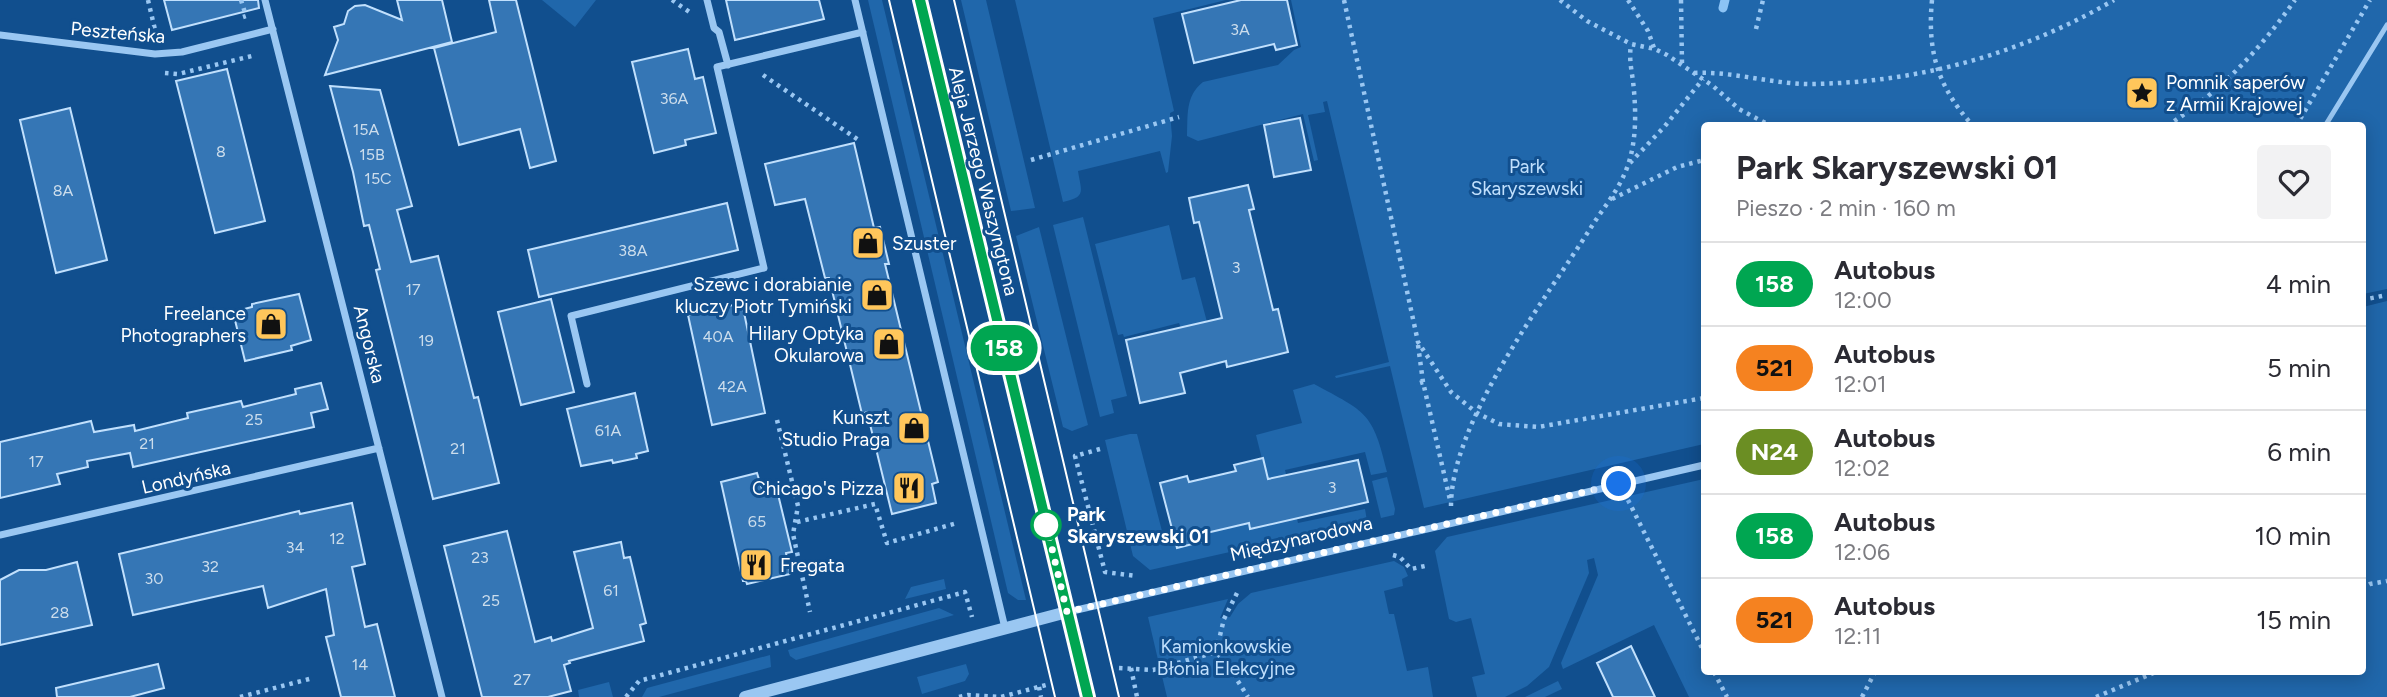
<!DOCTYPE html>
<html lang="pl">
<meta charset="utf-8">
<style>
:root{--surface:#fff;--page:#f2f2f3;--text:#2b2b33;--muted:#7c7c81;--line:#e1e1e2}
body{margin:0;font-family:Figtree,sans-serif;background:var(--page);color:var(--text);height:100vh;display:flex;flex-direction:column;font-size:26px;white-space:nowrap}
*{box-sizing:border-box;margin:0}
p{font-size:23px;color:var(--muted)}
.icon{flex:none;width:38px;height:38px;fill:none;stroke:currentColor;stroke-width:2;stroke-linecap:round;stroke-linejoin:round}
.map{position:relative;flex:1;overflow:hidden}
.drawer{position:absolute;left:1701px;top:122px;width:665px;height:553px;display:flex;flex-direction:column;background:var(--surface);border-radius:7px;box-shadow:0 4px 18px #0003}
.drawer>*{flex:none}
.badge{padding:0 14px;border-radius:23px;font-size:24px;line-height:46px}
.you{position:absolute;width:35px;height:35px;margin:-18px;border:5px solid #fff;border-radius:50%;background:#1a73e8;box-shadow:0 0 0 10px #1a73e833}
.map>.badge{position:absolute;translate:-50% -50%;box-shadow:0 0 0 4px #fff}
.round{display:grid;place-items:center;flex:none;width:74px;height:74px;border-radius:7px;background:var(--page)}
.headline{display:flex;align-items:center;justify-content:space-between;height:119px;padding:0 35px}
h1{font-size:33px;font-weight:700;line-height:52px}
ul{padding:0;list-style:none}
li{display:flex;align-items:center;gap:21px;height:84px;padding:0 35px;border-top:2px solid var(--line)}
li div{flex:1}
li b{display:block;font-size:26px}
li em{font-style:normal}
li .badge{min-width:77px;font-weight:700;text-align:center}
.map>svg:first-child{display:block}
.green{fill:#2067ab}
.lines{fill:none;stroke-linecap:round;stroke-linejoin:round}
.stream{stroke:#8cc3f5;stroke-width:9}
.building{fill:#3576b5;stroke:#c1e0fd;stroke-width:2}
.path{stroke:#9ac7f2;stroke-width:4.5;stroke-dasharray:3.5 5;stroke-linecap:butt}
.service{stroke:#9ac7f2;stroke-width:5}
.minor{stroke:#9ac7f2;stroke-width:7}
.tertiary{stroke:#9ac7f2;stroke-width:12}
.secondary{stroke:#c9e2fc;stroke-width:14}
.tram{stroke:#fff;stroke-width:2}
.line-casing{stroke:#fff;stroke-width:16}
.line{stroke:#00a651;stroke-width:10}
.walk{stroke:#fff;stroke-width:7;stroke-dasharray:0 12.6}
.stop-dot{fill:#fff;stroke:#00a651;stroke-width:3.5}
.labels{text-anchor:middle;stroke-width:6;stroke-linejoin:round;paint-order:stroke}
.number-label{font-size:16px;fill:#ccddec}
.street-label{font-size:19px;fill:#fff;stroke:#114f8e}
.poi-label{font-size:19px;fill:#fff;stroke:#114f8e;text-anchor:end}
.park-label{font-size:19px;fill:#c1e0fd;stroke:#114f8e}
.stop-label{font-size:19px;font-weight:bold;fill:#fff;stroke:#114f8e;text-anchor:start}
</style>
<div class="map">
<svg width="2387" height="697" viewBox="0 0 2387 697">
<rect width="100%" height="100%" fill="#114f8e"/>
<path class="green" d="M542 0H596L575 27Z
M868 0H882L1026 600H1018L1008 593Z
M961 0H986L1035 208 1011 211Z
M1015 0H1226L1153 18 1174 111 1170 113 1172 136 1168 172 1166 173 1160 151 1078 171C1081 191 1087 197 1063 202Z
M1291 0H2387V289L2363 294 2362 126H1704V444L1424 508 1390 366 1332 379 1336 378 1335 376 1389 362 1327 101 1323 102 1325 112 1308 115 1318 160 1314 161 1303 114 1198 141 1187 136C1188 116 1185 96 1203 82L1278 65 1294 50 1301 47Z
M1083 217 1127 396 1111 400 1114 413 1100 417 1053 225Z
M1169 225 1182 280 1195 277 1207 322 1181 328 1179 323 1124 337 1123 334 1118 335 1095 244Z
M1039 227 1088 425 1072 431 1063 427 1016 236Z
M2387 301V697H1689L1654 625 1563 669 1561 663 1598 575 1594 558 1587 560 1589 573 1549 667 1527 686 1505 697H1477L1472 677 1485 674 1471 618 1456 622 1449 619 1435 551 1447 537 1704 479V672H2362L2363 307Z
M1314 384C1366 412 1373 412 1387 472L1371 475 1365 452 1285 470 1298 523 1365 509 1367 521 1150 570 1133 556 1105 440 1130 434H1137L1163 535 1173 533 1177 547 1203 541 1202 534 1249 523 1251 529 1278 523 1256 435 1302 423 1293 390Z
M1387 477 1395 509 1394 515 1381 518 1372 481Z
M1394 561 1404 567 1408 576 1402 579 1403 586 1384 591 1389 614H1394L1407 671 1428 667 1433 697H1167L1161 672 1179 667 1176 659 1159 664 1148 617 1228 599 1220 618 1230 617 1238 604 1251 593Z
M944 579 946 589 905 599 911 587Z
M939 608 954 615 796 660 790 656 788 650Z
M770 655 771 667 659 697H642L647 688Z
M966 664 969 674 965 681 922 694 917 677Z
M1558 681 1562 689 1545 697H1525Z
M609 682 613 697H579L578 690Z"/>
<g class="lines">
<path class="stream" d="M1723 8 1725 0"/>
</g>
<path class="building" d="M164 0H258L259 8 172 30Z
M397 0H442L452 42 325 75 338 40 334 27 344 24 348 11 355 6 365 5 402 20Z
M489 0H516L556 161 530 168 520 129 459 145 434 48 496 32Z
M726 0H819L824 19 735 40Z
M1241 0H1287L1297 45 1276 50 1274 44 1194 63 1182 14Z
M688 49 695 79 703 77 716 133 685 140 686 145 654 153 632 62Z
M227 69 265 221 215 233 176 81Z
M330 86 380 90 412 206 397 210 411 262 438 256 474 398 478 397 499 483 433 499 376 270 380 269 369 225 364 226 353 172Z
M70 108 107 260 56 273 20 120Z
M1300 118 1311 170 1274 177 1264 125Z
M854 143 874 228 880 227 889 264H885L938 482 932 484 936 503 892 514 867 412 862 414 829 278H825L805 199 775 205 765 164Z
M1248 185 1254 209 1249 210 1273 310 1278 309 1288 352 1227 367 1226 361 1180 373 1185 393 1140 403 1126 340 1222 318 1199 222 1194 223 1189 198Z
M727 203 738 250 539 297 528 250Z
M299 294 311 340 291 346 292 350 245 361 233 312 252 307V304Z
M551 299 574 392 521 405 498 312Z
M742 303 765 413 712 425 688 315Z
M321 383 328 409 311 413 314 427 133 467 130 453 87 461 88 467 57 474 60 484 0 498V442L91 421 94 432 134 425 135 431 188 418 187 413 241 401 243 407 296 394 295 389Z
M635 393 648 451 636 454 637 458 613 463 612 460 581 466 567 409Z
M1263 458 1268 479 1358 460 1368 502 1250 529 1249 523 1202 534 1204 541 1177 548 1160 483 1187 476 1189 482 1236 471 1234 465Z
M757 473 762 489 776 486 792 552 786 553 790 574 747 584 746 581H743L721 482Z
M352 503 365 564 352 567 365 627 377 624 395 697H341L326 637 334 635 326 589 268 608 263 586 133 615 119 554 299 511 300 514Z
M507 531 535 642 551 637 552 641 593 628 574 552 621 542 624 558 630 557 646 623 640 625 644 641 569 661 570 663 564 665 571 691 548 697H482L444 546Z
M77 562 92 625 0 645V580L19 570H46Z
M1631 646 1655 697H1613L1597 663Z
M158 664 164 688 130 697H57L56 688Z"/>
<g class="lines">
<path class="path" d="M148 0 156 34
M241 0 246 16 243 17
M672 0 691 13
M1344 0 1418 342 1451 392 1477 413 1499 424 1538 427 1704 398
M1560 0 1587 21 1631 44 1655 49 1667 55 1713 86 1739 109 1771 126
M1628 0 1648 31 1654 48
M1681 0 1682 64
M1932 0C1927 52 1938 87 1973 126
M1756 29 1763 0
M165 73 178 74 256 55
M1694 73C1733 71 1771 84 1810 84 1918 83 2021 54 2114 0
M763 75 860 141
M2167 126C2222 90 2257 53 2295 0
M2296 126 2370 0
M1031 160 1179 117
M1630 163 1665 126 1703 79
M1612 199 1677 167 1704 160
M2362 300 2387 295
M1418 345 1423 382
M1420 383 1423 382 1450 500
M777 420 798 506 793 534 810 612
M1100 449 1075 456 1105 572 1136 576
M1628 500 1704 652
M1451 506C1451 421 1545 300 1590 229 1603 208 1620 189 1628 165 1637 139 1636 108 1633 81 1631 67 1629 58 1631 44
M797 522 875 504 887 543 957 523
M1393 555 1400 557 1411 569 1425 566
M2362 589 2370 584 2387 581
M1216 652 1224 619 1238 591
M1119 668 1153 670 1216 652 1227 664 1248 697
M1131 668 1137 697
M1714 672 1727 697
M1039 687 1041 697
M240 697 313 678
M626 697 639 681 965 592 972 617
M959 697 968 695 1001 697 1046 685
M1862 697 1875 672
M2096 697 2156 672"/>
<path class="service" d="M2325 126 2387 25"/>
<path class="minor" d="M265 0 442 697
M707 0 714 28 719 32 728 65
M855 0 1005 628
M0 35 155 54 182 52 273 29
M587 384 571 316 764 268 717 67 863 32
M0 535 379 448
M1068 612 1704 465"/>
<path class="tertiary" d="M745 697 1067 612"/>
<path class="secondary" d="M920 0 1088 697"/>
<path class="tram" d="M889 0 1055 697
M954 0 1119 697"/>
</g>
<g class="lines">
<defs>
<path id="line" d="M920 0 1088 697"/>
</defs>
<use href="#line" class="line-casing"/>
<use href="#line" class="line"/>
<path class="walk" d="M1046 525 1045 519 1067 612 1619 484"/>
</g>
<defs>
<symbol id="sight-square" viewBox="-11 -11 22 22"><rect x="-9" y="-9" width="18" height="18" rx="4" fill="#ffc65b" stroke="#114f8e"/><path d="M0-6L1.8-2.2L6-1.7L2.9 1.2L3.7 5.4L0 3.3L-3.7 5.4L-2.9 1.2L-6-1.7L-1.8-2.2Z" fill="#111"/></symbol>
<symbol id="shop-square" viewBox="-11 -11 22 22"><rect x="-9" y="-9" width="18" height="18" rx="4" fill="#ffc65b" stroke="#114f8e"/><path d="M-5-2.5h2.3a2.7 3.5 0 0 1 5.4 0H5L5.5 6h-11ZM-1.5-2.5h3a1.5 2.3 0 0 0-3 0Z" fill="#111"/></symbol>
<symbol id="restaurant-square" viewBox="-11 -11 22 22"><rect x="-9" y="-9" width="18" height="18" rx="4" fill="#ffc65b" stroke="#114f8e"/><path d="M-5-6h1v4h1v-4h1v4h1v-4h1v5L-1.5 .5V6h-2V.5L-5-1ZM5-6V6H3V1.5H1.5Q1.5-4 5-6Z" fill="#111"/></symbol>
</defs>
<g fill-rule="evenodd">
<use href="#sight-square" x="2123" y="74" width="38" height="38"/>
<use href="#shop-square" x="849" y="224" width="38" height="38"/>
<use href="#shop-square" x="858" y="276" width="38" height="38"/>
<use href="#shop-square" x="252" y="305" width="38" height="38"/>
<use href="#shop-square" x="870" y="325" width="38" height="38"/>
<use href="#shop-square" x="895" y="409" width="38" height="38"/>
<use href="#restaurant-square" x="890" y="469" width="38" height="38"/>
<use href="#restaurant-square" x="737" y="546" width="38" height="38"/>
</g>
<circle class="stop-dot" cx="1046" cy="525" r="14"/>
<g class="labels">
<g class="number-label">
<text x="1240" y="35">3A</text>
<text x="674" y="104">36A</text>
<text x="366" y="135">15A</text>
<text x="221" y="157">8</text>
<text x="372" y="160">15B</text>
<text x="378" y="184">15C</text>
<text x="63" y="196">8A</text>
<text x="633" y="256">38A</text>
<text x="1236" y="273">3</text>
<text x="413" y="295">17</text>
<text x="718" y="342">40A</text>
<text x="426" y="346">19</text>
<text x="732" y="392">42A</text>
<text x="254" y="425">25</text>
<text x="608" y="436">61A</text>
<text x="147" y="449">21</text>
<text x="458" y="454">21</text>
<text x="36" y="467">17</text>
<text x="1332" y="493">3</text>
<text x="757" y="527">65</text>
<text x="337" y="544">12</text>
<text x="295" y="553">34</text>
<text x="480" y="563">23</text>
<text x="210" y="572">32</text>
<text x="154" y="584">30</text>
<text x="611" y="596">61</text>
<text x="491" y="606">25</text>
<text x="60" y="618">28</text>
<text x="360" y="670">14</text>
<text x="522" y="685">27</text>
</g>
<g class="street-label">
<text transform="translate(118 32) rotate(5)" y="7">Peszteńska</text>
<text transform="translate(984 181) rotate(76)" y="7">Aleja Jerzego Waszyngtona</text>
<text transform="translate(370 344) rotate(76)" y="7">Angorska</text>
<text transform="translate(186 477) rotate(-13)" y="7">Londyńska</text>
<text transform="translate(1301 538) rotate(-13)" y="7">Międzynarodowa</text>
</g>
<g class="poi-label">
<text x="2166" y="89" text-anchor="start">Pomnik saperów<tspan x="2166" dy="22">z Armii Krajowej</tspan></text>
<text x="892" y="250" text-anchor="start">Szuster</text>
<text x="852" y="291">Szewc i dorabianie<tspan x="852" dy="22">kluczy Piotr Tymiński</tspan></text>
<text x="246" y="320">Freelance<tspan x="246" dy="22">Photographers</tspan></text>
<text x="864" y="340">Hilary Optyka<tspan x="864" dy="22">Okularowa</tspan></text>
<text x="890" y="424">Kunszt<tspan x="890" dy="22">Studio Praga</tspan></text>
<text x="884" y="495">Chicago's Pizza</text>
<text x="780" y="572" text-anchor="start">Fregata</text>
</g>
<g class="park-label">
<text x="1527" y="173">Park<tspan x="1527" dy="22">Skaryszewski</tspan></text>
<text x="1226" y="653">Kamionkowskie<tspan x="1226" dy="22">Błonia Elekcyjne</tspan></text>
</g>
<g class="stop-label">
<text x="1067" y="521">Park<tspan x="1067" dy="22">Skaryszewski 01</tspan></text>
</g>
</g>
</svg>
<div class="you" style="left:1619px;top:484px"></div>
<b class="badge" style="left:1004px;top:348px;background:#00a651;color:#fff">158</b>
<section class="drawer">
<div class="headline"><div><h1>Park Skaryszewski 01</h1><p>Pieszo · 2 min · 160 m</p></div><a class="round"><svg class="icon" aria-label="heart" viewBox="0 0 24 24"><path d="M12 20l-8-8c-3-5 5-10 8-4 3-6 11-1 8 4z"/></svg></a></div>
<ul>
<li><span class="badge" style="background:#00a651;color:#fff">158</span><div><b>Autobus</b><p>12:00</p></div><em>4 min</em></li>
<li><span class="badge" style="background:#f58220;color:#111">521</span><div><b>Autobus</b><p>12:01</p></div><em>5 min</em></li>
<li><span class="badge" style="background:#6b8e23;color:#fff">N24</span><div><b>Autobus</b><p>12:02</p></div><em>6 min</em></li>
<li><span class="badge" style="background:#00a651;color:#fff">158</span><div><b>Autobus</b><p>12:06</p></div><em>10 min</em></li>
<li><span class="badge" style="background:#f58220;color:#111">521</span><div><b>Autobus</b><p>12:11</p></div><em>15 min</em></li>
</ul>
</section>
</div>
